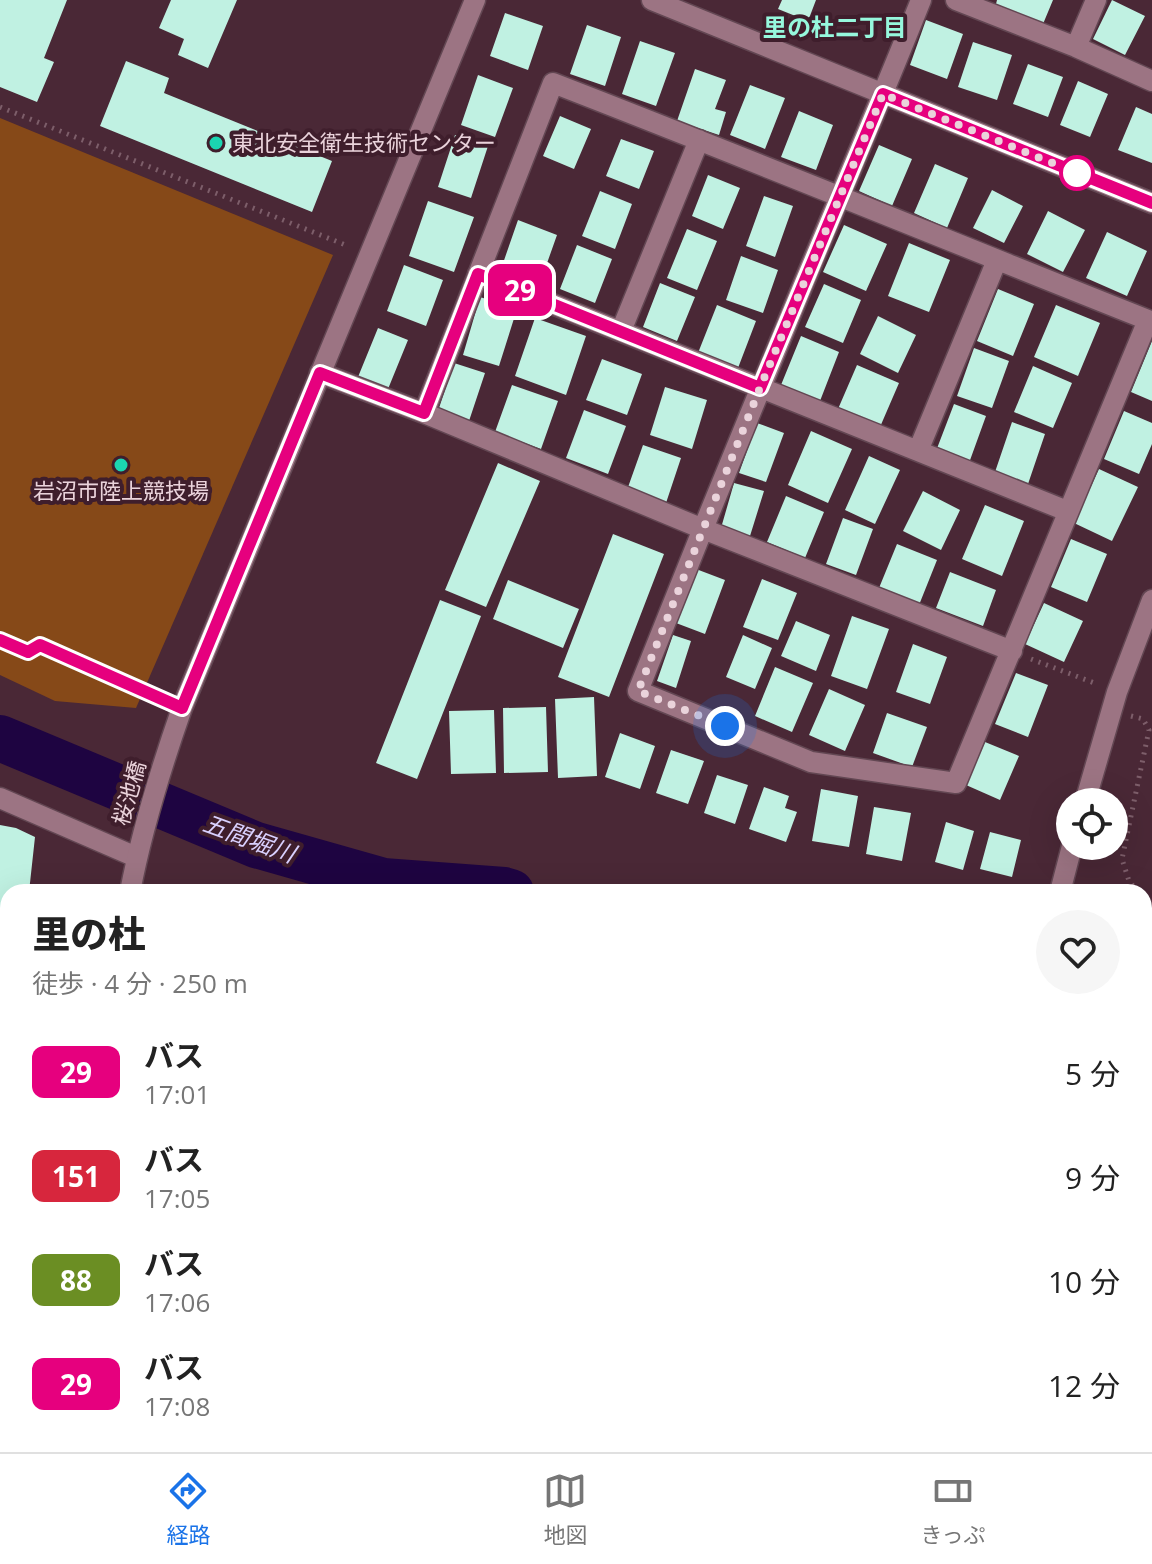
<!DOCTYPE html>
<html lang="ja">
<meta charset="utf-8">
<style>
:root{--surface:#fff;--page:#f6f6f6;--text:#222;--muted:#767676;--line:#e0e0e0;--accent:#1a73e8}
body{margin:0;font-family:"Open Sans","Noto Sans JP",sans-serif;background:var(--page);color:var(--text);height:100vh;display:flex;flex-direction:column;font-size:30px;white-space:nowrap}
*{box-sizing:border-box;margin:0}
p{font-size:26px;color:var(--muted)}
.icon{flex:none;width:44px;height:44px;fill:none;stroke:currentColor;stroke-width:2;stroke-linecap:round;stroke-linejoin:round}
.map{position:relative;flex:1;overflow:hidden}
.drawer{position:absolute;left:0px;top:884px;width:1152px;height:568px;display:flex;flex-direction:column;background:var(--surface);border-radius:24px 24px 0 0;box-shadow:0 8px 32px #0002}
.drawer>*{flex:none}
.badge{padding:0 16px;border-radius:12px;font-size:28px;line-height:52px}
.buttons{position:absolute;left:1056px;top:788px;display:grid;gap:16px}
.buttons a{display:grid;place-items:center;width:72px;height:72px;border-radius:50%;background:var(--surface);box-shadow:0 8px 32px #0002;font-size:40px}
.you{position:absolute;width:40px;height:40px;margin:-20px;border:6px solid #fff;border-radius:50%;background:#1a73e8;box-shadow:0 0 0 12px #1a73e833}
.map>.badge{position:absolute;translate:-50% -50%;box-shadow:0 0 0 4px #fff}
.round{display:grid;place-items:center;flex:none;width:84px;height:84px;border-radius:42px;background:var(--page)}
.summary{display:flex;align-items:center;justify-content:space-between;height:136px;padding:0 32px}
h1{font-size:38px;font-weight:800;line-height:60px}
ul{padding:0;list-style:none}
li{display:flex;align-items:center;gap:24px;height:104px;padding:0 32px}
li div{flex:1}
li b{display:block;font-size:30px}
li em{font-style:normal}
li .badge{min-width:88px;font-weight:700;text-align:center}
.tabs{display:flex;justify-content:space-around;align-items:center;height:112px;border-top:2px solid var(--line);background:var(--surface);font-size:22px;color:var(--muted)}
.tabs a{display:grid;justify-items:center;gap:4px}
.tabs .selected{color:var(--accent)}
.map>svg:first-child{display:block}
.green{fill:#864918}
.water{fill:#1e0441;stroke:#5b426f;stroke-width:2}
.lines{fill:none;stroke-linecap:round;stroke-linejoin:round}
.stream{stroke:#5b426f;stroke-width:8}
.river{stroke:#1e0441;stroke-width:46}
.building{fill:#c0f1e2}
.service-casing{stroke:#634753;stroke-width:17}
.minor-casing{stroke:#634753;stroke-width:23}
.tertiary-casing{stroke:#634753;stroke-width:23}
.trunk-casing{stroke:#634753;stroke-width:25}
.path{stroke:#7d5e6a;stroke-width:5;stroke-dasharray:2 6;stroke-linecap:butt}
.service{stroke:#9c7483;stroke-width:14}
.minor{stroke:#9c7483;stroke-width:20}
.tertiary{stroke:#9c7483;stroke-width:20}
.trunk{stroke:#d288a6;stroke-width:22}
.line-casing{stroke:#fff;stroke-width:18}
.line{stroke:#e6007e;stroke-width:12}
.walk{stroke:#ead3db;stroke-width:8;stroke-dasharray:0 14.4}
.poi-dot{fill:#1bd5b1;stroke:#3f1e2c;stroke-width:3}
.stop-dot{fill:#fff;stroke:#e6007e;stroke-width:4}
.labels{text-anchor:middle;stroke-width:8;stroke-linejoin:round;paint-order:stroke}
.poi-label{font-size:22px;fill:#ead3db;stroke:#3f1e2c;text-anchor:start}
.street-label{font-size:22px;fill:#ead3db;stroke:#3f1e2c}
.neighbourhood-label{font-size:24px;font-weight:bold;fill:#96f8dd;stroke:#3f1e2c}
.water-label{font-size:24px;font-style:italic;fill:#d9d0fe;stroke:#3f1e2c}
</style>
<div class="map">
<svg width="1152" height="1452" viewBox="0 0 1152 1452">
<rect width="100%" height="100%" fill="#4a2836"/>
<path class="green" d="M0 118 333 255 136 708 55 701 0 675Z"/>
<path class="water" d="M1144 986 1152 988V1159L1144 1157Z"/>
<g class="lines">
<path class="stream" d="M504 890V892
M502 1452 503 1444
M929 1452 930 1444"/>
<path class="river" d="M0 738 256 845 383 881 504 890 511 892"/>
</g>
<path class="building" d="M0 0H67L44 58 54 62 37 102 0 87Z
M171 0H237L208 68 178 55 184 39 159 28Z
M782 0H816L808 21 778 9Z
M997 0H1053L1043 24 996 4Z
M1112 0 1145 16 1125 55 1093 39Z
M505 13 543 26 528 70 490 56Z
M926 20 963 34 947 79 910 65Z
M587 25 621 37 605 86 570 74Z
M640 41 675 53 656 106 622 94Z
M973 42 1012 55 997 100 958 87Z
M126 61 169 78 164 93 332 161 312 212 100 126Z
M1028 64 1063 77 1048 117 1013 104Z
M695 69 726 80 715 109 726 112 719 135 677 121Z
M478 75 513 88 495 137 461 125Z
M1078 81 1108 94 1090 137 1060 125Z
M750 85 785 98 765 149 730 135Z
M1136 107 1152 114V163L1118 150Z
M799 111 833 125 816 170 781 157Z
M560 116 591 129 574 169 543 156Z
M455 135 488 146 471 198 438 187Z
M621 139 654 151 639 189 606 176Z
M879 145 912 159 892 206 859 191Z
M935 164 968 178 947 228 914 213Z
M708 175 740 188 723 229 692 216Z
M992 190 1023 206 1004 243 973 228Z
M600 191 632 204 615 249 582 236Z
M764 196 793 206 775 257 746 246Z
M428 201 474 217 454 272 409 256Z
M1048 211 1085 230 1063 272 1027 254Z
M518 220 557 235 540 283 501 269Z
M844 225 887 244 866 291 823 272Z
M687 229 717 241 697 290 667 278Z
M1107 232 1147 251 1127 296 1086 278Z
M909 243 950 260 929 312 888 296Z
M577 245 612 259 595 303 560 289Z
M741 256 778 270 763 313 726 300Z
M404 265 443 280 426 326 387 311Z
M660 283 695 297 677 341 643 327Z
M824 284 861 300 843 343 805 327Z
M998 289 1034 304 1013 356 977 341Z
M480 297 517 309 499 366 463 355Z
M717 305 756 321 738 368 698 353Z
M1056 305 1100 323 1078 376 1034 357Z
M878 316 916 335 898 373 860 354Z
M535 318 586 336 566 395 515 376Z
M378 328 408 340 388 389 358 377Z
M801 336 839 352 820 401 781 385Z
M1152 341V401L1131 392Z
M974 348 1009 361 992 408 957 396Z
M602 359 642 374 627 415 586 400Z
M454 363 485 373 469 421 438 411Z
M857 365 899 383 880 427 838 409Z
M1033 366 1072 383 1053 428 1014 412Z
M512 385 558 401 541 449 495 432Z
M665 387 707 400 692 449 650 435Z
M954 404 986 416 969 463 936 451Z
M584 410 626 426 608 474 566 458Z
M1124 411 1152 423V444L1139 474 1104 459Z
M1012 422 1045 434 1028 484 995 472Z
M757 423 784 433 766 482 739 473Z
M811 431 852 449 828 503 788 485Z
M643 445 681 458 666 503 627 490Z
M869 456 900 470 875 524 845 510Z
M498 463 540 481 486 607 445 590Z
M1099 469 1138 487 1112 541 1074 523Z
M734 483 764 491 750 536 721 528Z
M923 491 960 510 941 550 903 531Z
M786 496 824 512 805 558 767 542Z
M985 505 1024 521 1002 576 962 559Z
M843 518 873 529 856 575 826 564Z
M613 534 664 554 609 697 558 677Z
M1071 539 1107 554 1087 602 1051 587Z
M897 544 937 560 919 605 879 588Z
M696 569 725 580 705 634 676 623Z
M950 572 996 590 983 626 936 608Z
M762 579 797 593 778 640 743 627Z
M508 580 579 609 563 648 493 619Z
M440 600 481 616 417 779 376 763Z
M1044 603 1083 621 1064 662 1025 644Z
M852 616 889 629 867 689 831 676Z
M796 621 830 635 816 671 781 656Z
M673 635 691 641 676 688 657 681Z
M743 635 772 648 755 689 726 677Z
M913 644 947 657 930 704 896 692Z
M775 667 813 683 792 732 755 716Z
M1016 673 1048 685 1028 737 995 724Z
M829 689 865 705 845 751 809 735Z
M594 697 597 776 558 778 555 699Z
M546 707 548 772 504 773 503 708Z
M494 710 496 773 451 774 449 711Z
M887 713 927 727 912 767 873 753Z
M620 733 655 746 640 789 605 777Z
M985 742 1019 756 1000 800 966 785Z
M671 750 704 761 688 804 656 793Z
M717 775 748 785 735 824 704 813Z
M764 787 789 796 785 808 797 812 786 842 749 829Z
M821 789 858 796 849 847 812 841Z
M874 807 911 813 902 861 866 854Z
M946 822 974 831 963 870 935 862Z
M0 825 16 828 35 837 29 892H8V909L0 908Z
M990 832 1021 840 1012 877 980 869Z
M0 957 8 958V1058L0 1057Z
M1144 1223 1152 1224V1249L1144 1248Z
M0 1253 8 1258V1270L0 1286Z
M1144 1429 1152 1430V1452H1007L1008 1444H1144Z
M246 1444H268L267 1452 245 1450Z
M629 1444H787L786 1452H628Z"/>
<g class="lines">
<defs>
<path id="service" d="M0 640 28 652 40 645 182 708
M1144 1385 1152 1386"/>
<path id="minor" d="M956 0 1076 47 1152 81
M1076 47 1096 0
M478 274 1067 511
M621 331 699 140
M320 373 424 413 703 529 1012 651
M424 413 553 83C752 160 949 241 1148 320L956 783 811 762 638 691C688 565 739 439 791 314 834 209 879 105 921 0
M918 451 997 260
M0 798 136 857
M1144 939 1152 942"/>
<path id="tertiary" d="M652 0 1152 203
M1085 802 1117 692 1152 600
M130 892C142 829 161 768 182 708L475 0
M1060 892 1072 846
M54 1452 55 1444
M967 1452 968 1444"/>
<path id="trunk" d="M0 1357 8 1361
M0 1398 8 1402
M87 1444 102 1452
M167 1444 183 1452"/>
</defs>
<use href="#service" class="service-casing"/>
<use href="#minor" class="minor-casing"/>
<use href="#tertiary" class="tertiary-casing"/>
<use href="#trunk" class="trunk-casing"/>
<path class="path" d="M0 107 348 246
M1031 659 1097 684
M1131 716 1143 719 1149 730 1122 859 1129 881 1138 892
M1144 898 1152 901
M1144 1196 1152 1198
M5 1321 8 1322
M0 1443 6 1452
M12 1444 16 1452"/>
<use href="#service" class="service"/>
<use href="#minor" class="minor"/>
<use href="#tertiary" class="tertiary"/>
<use href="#trunk" class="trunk"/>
</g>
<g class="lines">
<defs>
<path id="line" d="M0 640 28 652 40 645 182 708 320 373 424 413 478 274 760 388 883 94 1152 203"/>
</defs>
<use href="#line" class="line-casing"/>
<use href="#line" class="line"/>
<path class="walk" d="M725 726 638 691 760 388 883 94 1077 173"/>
</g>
<g class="poi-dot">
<circle cx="216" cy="143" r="8"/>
<circle cx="121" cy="465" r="8"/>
</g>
<circle class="stop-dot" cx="1077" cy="173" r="16"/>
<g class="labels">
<g class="poi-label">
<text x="232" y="151">東北安全衛生技術センター</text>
<text x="121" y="499" text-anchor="middle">岩沼市陸上競技場</text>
</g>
<g class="street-label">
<text transform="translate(129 793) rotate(-74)" y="8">桜池橋</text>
</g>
<g class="neighbourhood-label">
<text x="835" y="36">里の杜二丁目</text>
</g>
<g class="water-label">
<text transform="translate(249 839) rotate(20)" y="8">五間堀川</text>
</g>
</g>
</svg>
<div class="buttons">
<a><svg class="icon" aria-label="locate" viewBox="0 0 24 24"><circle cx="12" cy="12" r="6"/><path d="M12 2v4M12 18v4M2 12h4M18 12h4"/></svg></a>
</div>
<div class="you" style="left:725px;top:726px"></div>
<b class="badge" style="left:520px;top:290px;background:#e6007e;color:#fff">29</b>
<section class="drawer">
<div class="summary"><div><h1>里の杜</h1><p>徒歩 · 4 分 · 250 m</p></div><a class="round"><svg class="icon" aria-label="heart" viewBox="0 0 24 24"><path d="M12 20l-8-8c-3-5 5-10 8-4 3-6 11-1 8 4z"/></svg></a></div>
<ul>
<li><span class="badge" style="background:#e6007e;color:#fff">29</span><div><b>バス</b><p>17:01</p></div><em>5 分</em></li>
<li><span class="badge" style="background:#d7263d;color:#fff">151</span><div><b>バス</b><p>17:05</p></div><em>9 分</em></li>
<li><span class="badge" style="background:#6b8e23;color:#fff">88</span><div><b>バス</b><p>17:06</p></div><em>10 分</em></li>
<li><span class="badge" style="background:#e6007e;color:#fff">29</span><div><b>バス</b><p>17:08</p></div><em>12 分</em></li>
</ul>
</section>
</div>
<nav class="tabs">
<a class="selected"><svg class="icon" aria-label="directions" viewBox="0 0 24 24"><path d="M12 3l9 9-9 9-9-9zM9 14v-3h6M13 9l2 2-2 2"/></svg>経路</a>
<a><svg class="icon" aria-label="map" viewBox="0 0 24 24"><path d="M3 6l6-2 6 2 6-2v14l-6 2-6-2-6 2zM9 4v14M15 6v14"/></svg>地図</a>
<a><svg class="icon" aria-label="tickets" viewBox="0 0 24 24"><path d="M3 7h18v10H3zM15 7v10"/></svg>きっぷ</a>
</nav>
